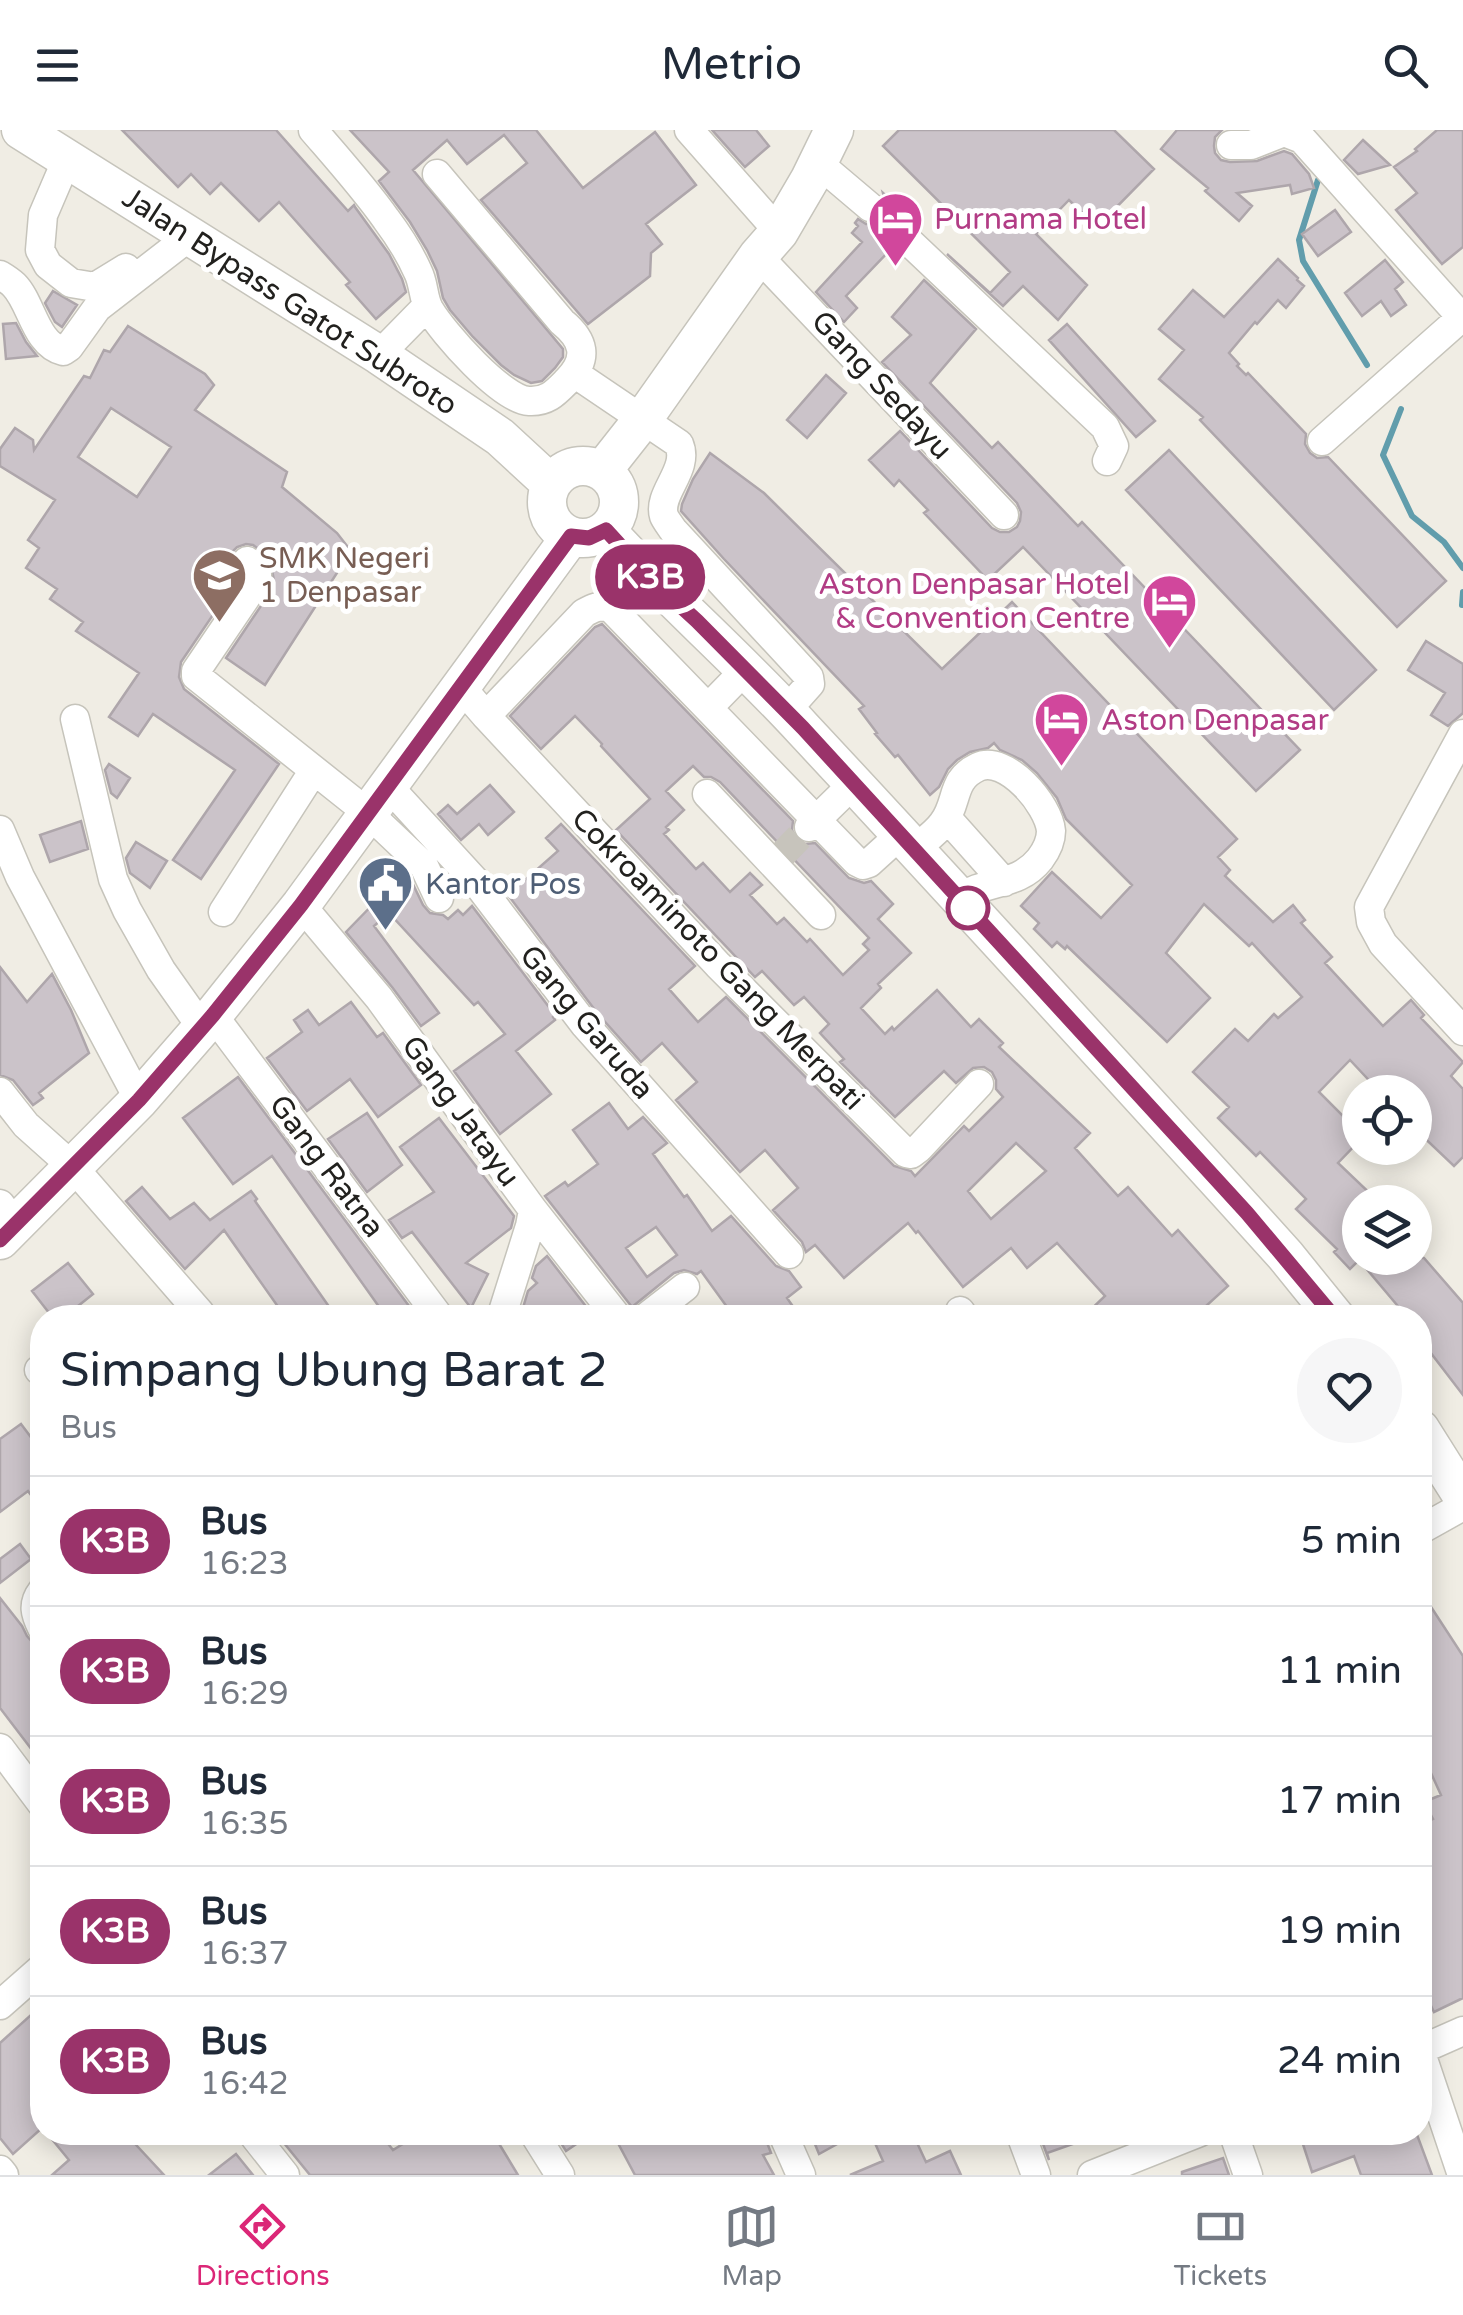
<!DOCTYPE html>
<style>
:root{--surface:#fff;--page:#f6f6f7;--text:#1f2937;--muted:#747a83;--line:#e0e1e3;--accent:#db2777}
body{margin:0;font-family:"Varela Round",sans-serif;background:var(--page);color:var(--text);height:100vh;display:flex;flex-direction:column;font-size:38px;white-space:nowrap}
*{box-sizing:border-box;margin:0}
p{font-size:32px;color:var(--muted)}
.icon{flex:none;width:55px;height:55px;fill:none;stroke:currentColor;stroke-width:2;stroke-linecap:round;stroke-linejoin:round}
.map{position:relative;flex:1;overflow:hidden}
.drawer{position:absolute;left:30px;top:1175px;width:1402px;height:840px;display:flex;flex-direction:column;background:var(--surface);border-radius:40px;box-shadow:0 5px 25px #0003}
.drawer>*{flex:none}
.badge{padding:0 20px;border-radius:32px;font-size:35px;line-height:65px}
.fabs{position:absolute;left:1342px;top:945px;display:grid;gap:20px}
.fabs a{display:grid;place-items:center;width:90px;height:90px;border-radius:50%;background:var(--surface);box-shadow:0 5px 25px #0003;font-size:50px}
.map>.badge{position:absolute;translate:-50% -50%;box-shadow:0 0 0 5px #fff}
.round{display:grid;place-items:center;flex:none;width:105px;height:105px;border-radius:52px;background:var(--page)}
.summary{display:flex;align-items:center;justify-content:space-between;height:170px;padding:0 30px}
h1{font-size:48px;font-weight:600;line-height:75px}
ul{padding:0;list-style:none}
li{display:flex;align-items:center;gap:30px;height:130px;padding:0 30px;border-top:2px solid var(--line)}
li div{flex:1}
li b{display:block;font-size:38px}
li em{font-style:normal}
li .badge{min-width:110px;font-weight:700;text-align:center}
header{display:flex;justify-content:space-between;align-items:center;height:130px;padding:0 30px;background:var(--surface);font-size:45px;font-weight:600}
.menu{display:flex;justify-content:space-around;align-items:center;height:140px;border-top:2px solid var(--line);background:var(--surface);font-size:28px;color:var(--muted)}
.menu a{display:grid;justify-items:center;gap:5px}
.menu .selected{color:var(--accent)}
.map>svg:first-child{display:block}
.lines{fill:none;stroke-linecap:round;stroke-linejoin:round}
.stream{stroke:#619dac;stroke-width:6}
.building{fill:#cbc3c9;stroke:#aea6ab;stroke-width:2.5;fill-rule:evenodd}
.minor-tunnel{stroke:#c7c4bc;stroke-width:28;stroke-dasharray:28 14;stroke-linecap:butt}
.minor-casing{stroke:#c6c4bb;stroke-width:31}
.highway-casing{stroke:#c6c4bb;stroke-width:41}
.minor{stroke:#fff;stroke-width:28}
.highway{stroke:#fff;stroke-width:38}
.line-casing{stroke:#fff;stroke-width:22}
.line{stroke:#9a336a;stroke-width:15}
.stop-dot{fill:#fff;stroke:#9a336a;stroke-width:5}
.labels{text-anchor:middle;stroke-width:10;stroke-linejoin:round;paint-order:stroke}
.hotel-label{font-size:30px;fill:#b23c85;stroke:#fff;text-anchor:start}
.street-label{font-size:30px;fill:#22211e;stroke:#fff}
.education-label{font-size:30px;fill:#785e54;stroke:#fff;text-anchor:start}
.service-label{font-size:30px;fill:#4e5e75;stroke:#fff;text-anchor:start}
</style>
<header><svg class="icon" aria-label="menu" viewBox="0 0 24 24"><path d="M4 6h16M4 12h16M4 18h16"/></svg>Metrio<svg class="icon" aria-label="search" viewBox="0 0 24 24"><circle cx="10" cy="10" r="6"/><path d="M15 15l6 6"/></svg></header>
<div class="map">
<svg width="1463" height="2045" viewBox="0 0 1463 2045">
<rect width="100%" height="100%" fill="#f0ede4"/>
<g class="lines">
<path class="stream" d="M1318 50 1299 110 1303 131 1367 235
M1401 279 1383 325 1412 386 1444 412 1463 438
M1462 475 1463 462"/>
</g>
<path class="building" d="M122 0H276L348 81 354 75 355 77 389 124 402 149 406 162 376 189 346 155 350 152 279 72 259 91 221 53 210 64 191 44 178 57Z
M350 0H536L583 58 655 2 696 55 646 94 662 114 651 123 650 146 588 194 481 70 527 33 504 5 467 34 447 10 413 40 563 219V227L555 238 542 251 531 253 514 245 501 235 473 207 450 180 443 168 437 141 427 120 410 92 379 51 389 42Z
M712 0H756L769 16 745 37Z
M899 0H1114L1154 39 1097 97 1069 70 1036 104 1087 155 1058 190 1023 156 1003 176 947 124 990 163 1010 142 883 16Z
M1177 0H1222L1215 7 1214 16 1215 23 1221 30 1230 32 1257 31 1284 21 1292 24 1309 44 1314 58 1292 64 1290 55 1237 63 1252 76 1239 91 1205 61 1208 58 1161 19Z
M1437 0H1463V117L1442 134 1396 80 1417 63 1394 37 1417 21 1415 19Z
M1363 10 1390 35 1358 44 1344 30Z
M883 63 915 93 908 89H899L890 95 886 101V110L891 119 846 166 857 178 844 192 816 162 862 112 852 103 858 96 855 93 858 89 866 94H875L884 87 887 79Z
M1335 80 1351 102 1318 126 1302 104Z
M1278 129 1298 148 1297 150 1304 156 1286 178 1278 170 1257 194 1255 192 1229 223 1239 234 1237 236 1246 245 1248 243 1306 304 1305 314 1310 323 1317 328 1328 327 1446 451 1397 497 1200 290 1203 287 1159 249 1184 220 1159 199 1193 160 1224 187Z
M1385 130 1403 152 1395 159 1406 175 1391 186 1381 171 1362 186 1345 163Z
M924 150 976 199 930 253 992 318 998 312 1078 396 1082 392 1300 620 1256 661 1023 417 988 450 924 383 928 380 899 350 894 356 869 330 900 301 992 398 1000 402H1009L1017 397 1020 391 1021 382 1017 373 882 232 911 205 892 187Z
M53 161 77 175 62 197 55 192 45 173Z
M16 193 26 212 37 226 6 229 3 194Z
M1067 194 1155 291 1136 307 1049 210Z
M128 196 205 244 214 255 195 280 287 342 282 357 337 403 351 421 265 555 226 528 271 461 274 451 271 434 260 420 253 415 246 414 237 417 231 423 230 432 238 448 181 532 179 547 184 559 279 634 201 749 173 730 235 640 153 584 138 606 109 587 139 543 76 501 83 492 50 469 57 459 26 438 39 418 28 410 55 370 0 336V319L15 298 33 310 34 320 84 246 90 248 104 220 110 222ZM111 278 171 317 137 367 78 327Z
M826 245 846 263 807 308 787 290Z
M1169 320 1376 540 1334 580 1126 360Z
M710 323 764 363 942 539 1012 472 1237 709 1218 727 1230 740 1225 746 1273 792 1293 775 1305 790 1301 793 1332 827 1325 833 1383 896 1411 870 1424 885 1421 888 1463 932 1451 946 1463 959V1027L1454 1036 1415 999V962H1380L1350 930 1319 962 1360 1003V1010L1338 1033 1379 1072H1360V1128H1424L1463 1173V1265L1424 1214 1427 1211 1420 1202V1188H1408L1359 1130 1350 1139 1334 1122 1337 1119 1296 1079 1306 1069 1260 1022 1256 1026 1218 988 1229 977 1193 942 1235 899 1248 911 1274 884 1278 888 1302 867 1252 813 1249 816 1204 774 1166 823 1210 868 1167 912 1067 816 1065 819 1057 812 1052 817 1034 799 1039 793 1021 776 1052 742 1101 788 1132 755 1066 689 1057 668 1037 643 1022 630 1000 620 994 613 988 618 970 622 957 630 948 639 939 657 930 665 898 625 895 627 875 604 877 603 859 579 864 576 724 429 681 381 682 374 693 349Z
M602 494 793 691 792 700 797 710 805 714 815 713 849 748 864 753 871 751 893 774 878 789 911 823 878 854 881 858 861 878 885 904 892 897 894 900 937 860 971 897 979 889 1003 913 999 917 1090 1003 1075 1018 1118 1066 1128 1057 1172 1106 1178 1100 1228 1156 1193 1188H1082L1105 1166 1057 1113 1027 1138 1011 1118 963 1157 918 1101 916 1103 908 1093 844 1148 815 1115 806 1122 802 1112 773 1080 798 1058 765 1020 740 1042 676 970 697 952 662 913 641 932 598 884 508 765 558 721 546 708 561 694 695 836 669 859 698 892 726 867 894 1036 911 1041 915 1046 964 996 969 1001 1003 967 996 959V950L992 942 984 937 973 938 956 953 944 941 895 987 840 932 844 929 820 903 829 894 804 867 794 875 762 841 755 847 616 700 650 669 601 616 602 614 575 586 541 619 510 586 595 497ZM693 636 704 647H711L720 652 869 808 863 814 869 820 843 845 810 809 807 812 784 788 777 794 750 765 762 755 750 743 730 762 703 733 696 739 664 704 669 700 666 697 684 680 666 661ZM1016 1013 1046 1041 991 1089 968 1061Z
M1426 511 1463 534V583L1448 596 1431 585 1445 563 1408 540Z
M109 634 130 648 117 668 111 663 105 640Z
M490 655 514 682 488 705 479 694 461 710 438 684 448 675 457 684Z
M81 691 88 719 50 732 40 705Z
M136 712 167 731 150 758 130 743 126 728Z
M409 746 423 775 430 783 443 785 448 789 458 780 463 785 472 776 555 885 553 887 555 890 516 921 551 964 500 1004 454 941 505 904 478 872 474 875 389 783 374 796 439 883 421 896 392 857 346 802 385 762 390 767Z
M0 837 27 872 52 844 71 880 89 923 39 963 43 968 33 975 13 950 0 945Z
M351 872 377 907 383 903 421 955 378 987 350 949 307 981 267 928 302 902 294 890 308 880 319 895Z
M238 947 418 1188H387L272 1026 233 1054 183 988Z
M609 973 628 999 643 987 667 1013 653 1024 684 1067 687 1065 712 1101 731 1086 776 1136 789 1141 801 1157 787 1168 801 1188H735L701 1141 697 1144 684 1140 674 1143 632 1177 545 1066 565 1052 568 1056 598 1034 573 1000ZM656 1097 677 1125 647 1147 626 1118Z
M367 983 402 1035 367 1062 328 1009Z
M439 988 514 1086 511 1098 466 1133 488 1144 471 1178 412 1102 402 1108 389 1090 434 1062 400 1017Z
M142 1057 170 1089 194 1073 210 1090 251 1061 257 1069 255 1071 337 1188H286L224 1100 185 1139 126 1071Z
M547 1126 595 1188H520L528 1161 537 1153 532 1148 536 1136Z
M68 1133 93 1164 63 1188H53L32 1161Z
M21 1294 42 1322V1380L28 1361 0 1382V1309Z
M20 1414 31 1429 0 1453V1429Z
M1420 1460 1463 1526V1868L1434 1882 1420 1853V1695L1433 1689 1424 1672 1441 1665 1420 1619Z
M0 1468 22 1496 27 1506 42 1523V1633L0 1578Z
M42 1875V1998L13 2024 0 2008V1913Z
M46 2002H124L164 2045H52L69 2030Z
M275 2002H379L393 2020 422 2002H492L518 2045H310Z
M554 2002H594L566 2021Z
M612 2002H763L771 2023 763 2025 774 2045H635Z
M810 2002H859L819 2024Z
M870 2002H912L926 2032 950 2021 961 2045H850L883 2031Z
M1050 2002H1098V2005L1047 2023 1049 2030 1040 2006Z
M1299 2002H1416L1432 2045H1361L1354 2026 1312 2042Z
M236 2024 253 2045H209Z
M1223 2028 1229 2045H1182V2042Z"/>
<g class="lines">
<path class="minor-tunnel" d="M870 77 903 106
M780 727 809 697"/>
<defs>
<path id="minor" d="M313 0C338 29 364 58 386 89 398 105 410 124 418 142 424 154 423 168 429 179 443 203 502 270 529 271 548 272 556 262 568 250 589 228 584 210 562 192L437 44
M689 0 779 102
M1231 15H1251L1284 2 1302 9 1463 189
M67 29 43 85 40 120 48 135 71 153 95 157 126 138
M818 33 870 77
M903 106 1105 297 1114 316 1107 331
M758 126 1004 385
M0 145C5 148 10 151 14 155 32 173 35 214 63 221L69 217 97 178 190 106
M379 225 427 176
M574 243 679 314C690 340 657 363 664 386 665 389 671 397 673 400L809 547 810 554 786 581
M1322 311 1462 187
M247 431 257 444V451L196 541V546L368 683 424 736 439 768
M461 557 486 586 718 835 906 1023 911 1024 919 1018 979 954
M708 578 745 540
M486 586 584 483C593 478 599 475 610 477L857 732 863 735 869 733 901 704
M75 589 113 749 127 780 161 840 202 898
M1463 604 1369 777 1371 792 1383 814 1463 901
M389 657 476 752 585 895 789 1124
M707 664 821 785
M947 688 1004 752
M809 697 853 654
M0 700 20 747 139 970
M915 719C924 711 936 703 943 693 959 672 950 650 978 637 1006 624 1049 675 1051 701 1051 710 1046 721 1040 729 1018 757 987 749 959 768
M301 775 379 868 533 1080 618 1188
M223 782 314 640
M213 885 440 1188
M0 962 26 995 73 1037 200 1183
M0 1074 16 1095
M960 1181 965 1188
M501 1188 530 1096 533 1080
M645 1188 685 1157
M39 1240 42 1238
M1420 1400 1463 1376
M42 1461C32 1474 35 1484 42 1498
M0 1618 42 1674
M0 1875 42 1838
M1420 1920 1462 2045
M1420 1920 1463 1901
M251 2002 285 2045
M533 2002 560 2045
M782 2002 801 2045
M1020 2002 1036 2045
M1233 2002 1248 2045
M0 2040 4 2045
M1092 2045 1200 2002"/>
<path id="highway" d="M21 0 379 225 500 307 551 354
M547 372a36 36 0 1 1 72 0a36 36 0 1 1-72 0Z
M602 341 643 289 758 126 779 102 810 49 834 0
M606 400C669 469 740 530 803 599 946 752 1087 907 1228 1062L1285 1125 1336 1188
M0 1110 139 970 213 885 301 775 571 406
M1420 1299 1463 1367"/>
</defs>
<use href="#minor" class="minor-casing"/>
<use href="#highway" class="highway-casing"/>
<use href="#minor" class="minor"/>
<use href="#highway" class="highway"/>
</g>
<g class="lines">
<defs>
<path id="line" d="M0 1110 139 970 213 885 301 775 571 406 589 408 606 400 649 447 697 491 803 598 1247 1083 1335 1188"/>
</defs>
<use href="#line" class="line-casing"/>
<use href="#line" class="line"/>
</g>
<defs>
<symbol id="hotel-pin" viewBox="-11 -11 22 30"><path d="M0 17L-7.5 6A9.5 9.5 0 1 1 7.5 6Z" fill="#d1479c" stroke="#fff"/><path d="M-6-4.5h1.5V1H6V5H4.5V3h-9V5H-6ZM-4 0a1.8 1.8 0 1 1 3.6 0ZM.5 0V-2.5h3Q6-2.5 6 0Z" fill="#fff"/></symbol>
<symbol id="school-pin" viewBox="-11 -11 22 30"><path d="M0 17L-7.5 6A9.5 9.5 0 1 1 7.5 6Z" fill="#8d6e63" stroke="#fff"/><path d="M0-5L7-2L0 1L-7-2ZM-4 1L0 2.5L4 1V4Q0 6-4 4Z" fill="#fff"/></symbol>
<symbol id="civic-pin" viewBox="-11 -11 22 30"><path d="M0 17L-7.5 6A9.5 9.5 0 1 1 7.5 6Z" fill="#5c6f8a" stroke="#fff"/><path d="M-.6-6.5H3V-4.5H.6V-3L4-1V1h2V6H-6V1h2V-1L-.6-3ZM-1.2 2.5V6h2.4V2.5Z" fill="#fff"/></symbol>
</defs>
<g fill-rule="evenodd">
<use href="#hotel-pin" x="864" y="58" width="63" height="86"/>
<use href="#school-pin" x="188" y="414" width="63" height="86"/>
<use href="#hotel-pin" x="1138" y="440" width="63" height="86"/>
<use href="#hotel-pin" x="1030" y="558" width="63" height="86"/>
<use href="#civic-pin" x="354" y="722" width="63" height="86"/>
</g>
<circle class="stop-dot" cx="968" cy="778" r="20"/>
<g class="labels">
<g class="hotel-label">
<text x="934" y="99">Purnama Hotel</text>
<text x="1130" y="464" text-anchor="end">Aston Denpasar Hotel<tspan x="1130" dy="34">&amp; Convention Centre</tspan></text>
<text x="1101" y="600">Aston Denpasar</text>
</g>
<g class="street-label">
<text transform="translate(290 171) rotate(33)" y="10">Jalan Bypass Gatot Subroto</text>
<text transform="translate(882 255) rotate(47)" y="10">Gang Sedayu</text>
<text transform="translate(718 829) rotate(46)" y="10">Cokroaminoto Gang Merpati</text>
<text transform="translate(587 892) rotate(50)" y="10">Gang Garuda</text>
<text transform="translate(461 981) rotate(54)" y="10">Gang Jatayu</text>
<text transform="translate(327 1036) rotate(53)" y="10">Gang Ratna</text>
</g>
<g class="education-label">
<text x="259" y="438">SMK Negeri<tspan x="259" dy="34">1 Denpasar</tspan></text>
</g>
<g class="service-label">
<text x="425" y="764">Kantor Pos</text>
</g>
</g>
</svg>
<div class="fabs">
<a><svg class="icon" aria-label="locate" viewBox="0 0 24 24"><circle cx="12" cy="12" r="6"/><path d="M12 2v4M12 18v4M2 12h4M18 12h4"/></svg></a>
<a><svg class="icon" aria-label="layers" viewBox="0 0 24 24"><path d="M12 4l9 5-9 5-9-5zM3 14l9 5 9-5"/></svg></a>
</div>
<b class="badge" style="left:650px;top:447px;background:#9a336a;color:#fff">K3B</b>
<section class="drawer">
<div class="summary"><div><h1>Simpang Ubung Barat 2</h1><p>Bus</p></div><a class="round"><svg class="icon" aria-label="heart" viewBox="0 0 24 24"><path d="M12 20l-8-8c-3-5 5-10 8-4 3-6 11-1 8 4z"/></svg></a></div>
<ul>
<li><span class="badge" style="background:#9a336a;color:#fff">K3B</span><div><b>Bus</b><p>16:23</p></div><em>5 min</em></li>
<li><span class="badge" style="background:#9a336a;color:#fff">K3B</span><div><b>Bus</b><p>16:29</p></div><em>11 min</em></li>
<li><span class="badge" style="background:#9a336a;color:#fff">K3B</span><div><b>Bus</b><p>16:35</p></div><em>17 min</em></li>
<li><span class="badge" style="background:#9a336a;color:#fff">K3B</span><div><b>Bus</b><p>16:37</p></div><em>19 min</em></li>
<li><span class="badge" style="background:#9a336a;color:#fff">K3B</span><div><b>Bus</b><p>16:42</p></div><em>24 min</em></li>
</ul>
</section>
</div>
<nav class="menu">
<a class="selected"><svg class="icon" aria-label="directions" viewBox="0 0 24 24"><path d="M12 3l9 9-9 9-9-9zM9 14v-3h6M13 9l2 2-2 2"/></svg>Directions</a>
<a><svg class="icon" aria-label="map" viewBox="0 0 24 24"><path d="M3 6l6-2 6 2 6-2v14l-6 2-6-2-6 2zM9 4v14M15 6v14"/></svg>Map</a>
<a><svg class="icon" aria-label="tickets" viewBox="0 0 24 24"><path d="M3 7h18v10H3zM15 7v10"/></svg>Tickets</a>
</nav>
